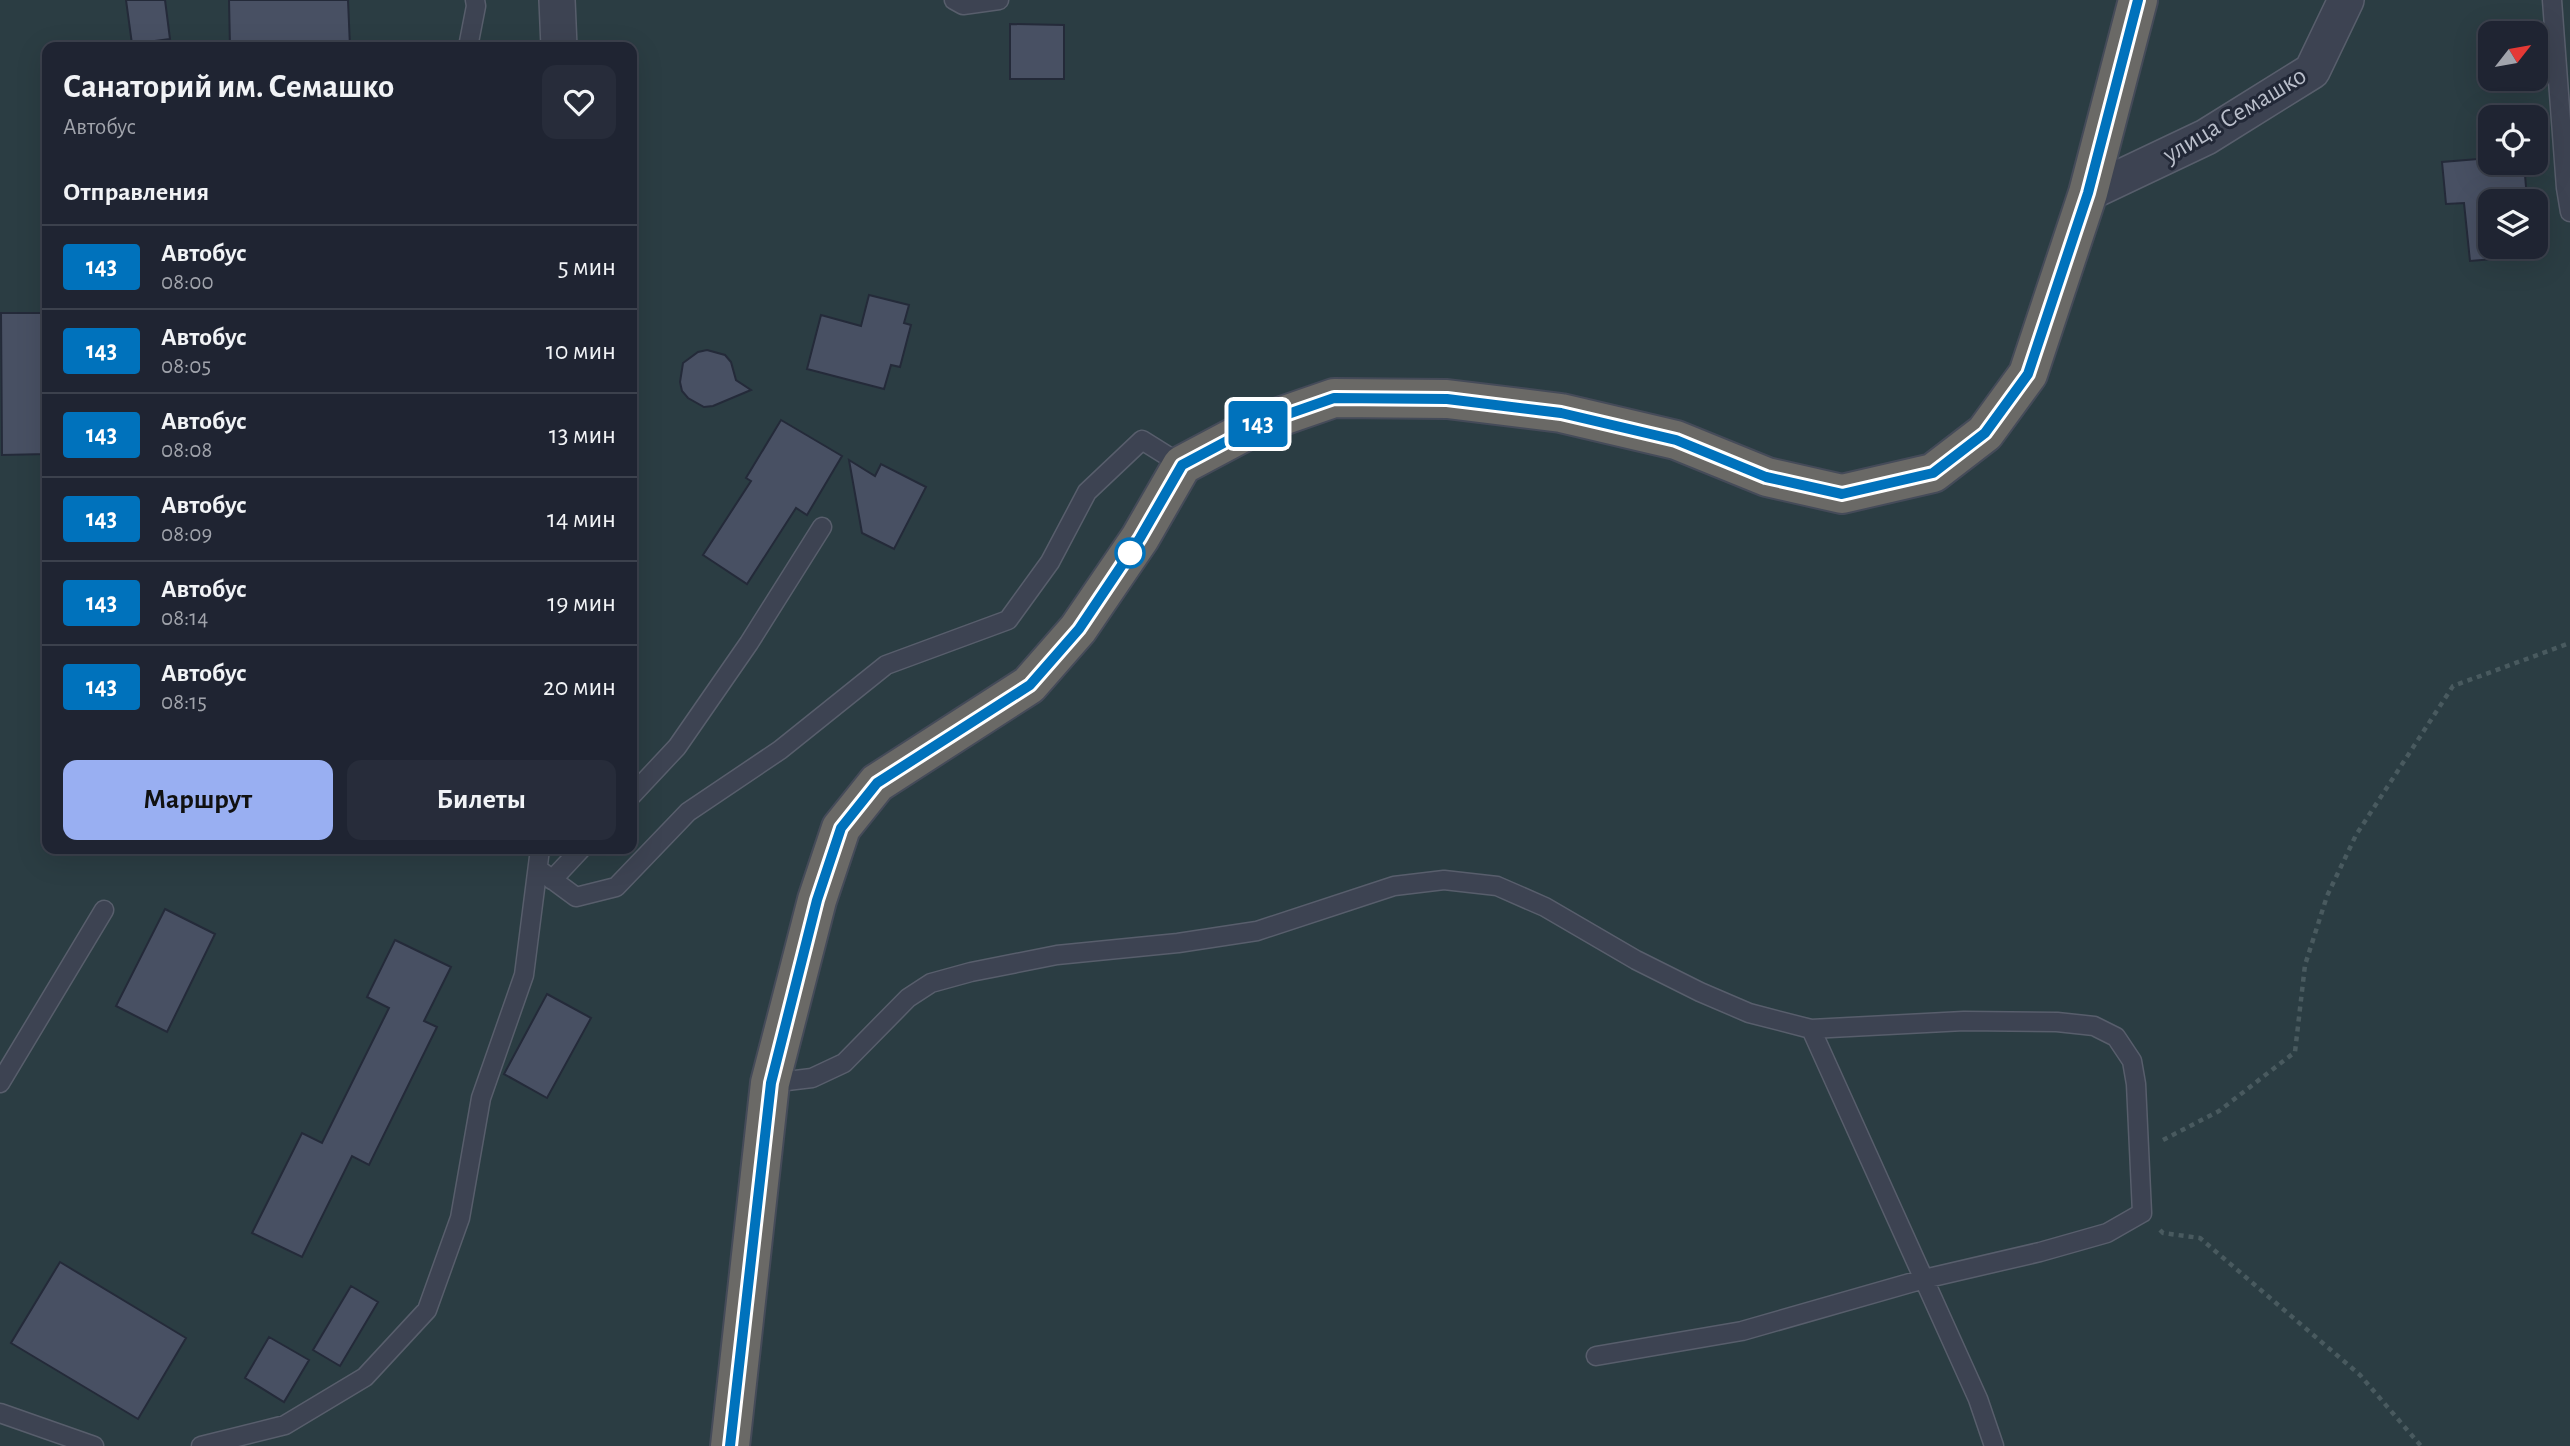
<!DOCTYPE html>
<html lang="ru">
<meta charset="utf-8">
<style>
:root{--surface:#1f2432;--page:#272c3a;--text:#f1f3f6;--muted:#a1a4ac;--line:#3c414d;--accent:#99aff2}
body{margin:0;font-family:"Alegreya Sans",sans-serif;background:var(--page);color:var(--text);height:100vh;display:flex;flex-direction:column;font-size:26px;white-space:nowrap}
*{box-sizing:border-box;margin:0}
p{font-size:23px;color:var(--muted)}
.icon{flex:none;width:38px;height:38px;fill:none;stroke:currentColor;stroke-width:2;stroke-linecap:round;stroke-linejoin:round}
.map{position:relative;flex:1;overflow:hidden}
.details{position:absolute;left:42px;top:42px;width:595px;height:812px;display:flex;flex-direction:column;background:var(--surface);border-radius:14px;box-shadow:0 7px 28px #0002,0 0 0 2px var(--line)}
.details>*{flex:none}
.badge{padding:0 14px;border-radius:5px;font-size:24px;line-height:46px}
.needle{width:46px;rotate:59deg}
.buttons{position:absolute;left:2478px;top:21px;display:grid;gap:14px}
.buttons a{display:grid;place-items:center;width:70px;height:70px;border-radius:14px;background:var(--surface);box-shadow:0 7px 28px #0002,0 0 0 2px var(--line);font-size:35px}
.map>.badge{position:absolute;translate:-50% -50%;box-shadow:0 0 0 4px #fff}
h2{padding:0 21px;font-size:26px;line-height:63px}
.round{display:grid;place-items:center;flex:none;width:74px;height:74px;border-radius:14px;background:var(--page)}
.head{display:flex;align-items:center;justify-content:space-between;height:119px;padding:0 21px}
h1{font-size:33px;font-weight:700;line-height:52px}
.cta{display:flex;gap:14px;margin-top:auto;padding:14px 21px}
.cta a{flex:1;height:80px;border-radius:14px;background:var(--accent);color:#111;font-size:28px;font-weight:700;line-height:80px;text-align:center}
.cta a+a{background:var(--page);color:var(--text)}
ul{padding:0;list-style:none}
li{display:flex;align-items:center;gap:21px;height:84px;padding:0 21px;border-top:2px solid var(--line)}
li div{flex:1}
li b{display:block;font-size:26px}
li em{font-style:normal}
li .badge{min-width:77px;font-weight:700;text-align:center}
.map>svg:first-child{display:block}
.green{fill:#2b3d43;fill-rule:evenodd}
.building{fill:#485063;stroke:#242a39;stroke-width:2}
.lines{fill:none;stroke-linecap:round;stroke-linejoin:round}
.service-casing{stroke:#585e6c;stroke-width:21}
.minor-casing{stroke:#585e6c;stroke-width:38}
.trunk-casing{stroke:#454b59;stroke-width:42}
.path{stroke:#495a5f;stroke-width:4.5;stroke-dasharray:5 5;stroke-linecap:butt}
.service{stroke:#3d4352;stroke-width:18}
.minor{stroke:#3d4352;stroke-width:35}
.trunk{stroke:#6a6966;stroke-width:38}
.line-casing{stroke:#fff;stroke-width:16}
.line{stroke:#0072bc;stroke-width:10}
.stop-dot{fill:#fff;stroke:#0072bc;stroke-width:3.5}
.labels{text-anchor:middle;stroke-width:6;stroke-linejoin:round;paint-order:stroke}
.street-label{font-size:26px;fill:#babfcb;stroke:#222837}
</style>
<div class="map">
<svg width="2570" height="1446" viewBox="0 0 2570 1446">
<rect width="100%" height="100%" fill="#293042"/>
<path class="green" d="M0 0H2570V1446H0ZM2490 33H2536V79H2490ZM47 47H632V849H47ZM2490 117H2536V163H2490ZM2490 201H2536V247H2490Z"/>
<path class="building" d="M126 0H165L170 39 132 44Z
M229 0H348L350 47H230Z
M1010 24 1064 25V79H1010Z
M2490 158V163H2524L2527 199 2490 201V247H2517L2518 257 2470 261 2464 203 2446 204 2442 162Z
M869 295 909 305 904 323 911 325 900 367 891 365 884 389 807 369 821 315 861 326Z
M1 313H47V454L2 455Z
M707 350 725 355 731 362 736 380 751 390 713 406 704 407 688 398 682 391 680 382 683 363 698 352Z
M781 420 842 456 807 515 796 508 747 584 703 555 751 481 746 478Z
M849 460 875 476 881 464 926 487 894 549 862 533Z
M165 909 215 934 167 1032 116 1006Z
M395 940 451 967 424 1021 437 1027 369 1165 352 1156 302 1257 252 1233 302 1133 322 1143 389 1008 367 997Z
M547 994 591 1018 547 1098 504 1074Z
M60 1262 186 1338 138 1419 11 1343Z
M351 1286 378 1302 340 1366 313 1350Z
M269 1337 309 1360 284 1402 245 1378Z"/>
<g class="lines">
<defs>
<path id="service" d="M954 0 963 5 999 0
M2552 0 2566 188 2570 212
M468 47 476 6 475 0
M632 795 677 747 749 643 822 527
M538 869 576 897 616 887 688 812 780 750 886 665 1008 620 1050 562 1087 492 1142 440 1182 465
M552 880 581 849
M1811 1029 1978 1399 1994 1446
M0 1083 104 910
M770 1083 812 1078 844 1063 908 998 931 983 971 972 1057 955 1178 943 1257 931 1394 886 1444 880 1497 886 1545 907 1636 960 1700 992 1749 1013 1811 1029 1964 1021 2057 1022 2094 1026 2116 1037 2132 1061 2136 1084 2142 1213 2107 1233 2040 1252 1924 1279 1742 1331 1596 1356
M0 1413 94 1446
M201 1446 285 1425 365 1377 427 1310 460 1218 481 1098 524 975 540 849"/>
<path id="minor" d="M557 0 559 47
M2088 193 2206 137 2312 71 2346 0"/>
<path id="trunk" d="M730 1446 770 1083 817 900 841 828 877 783 1029 685 1078 629 1140 538 1182 465 1259 424 1334 398 1447 399 1561 413 1676 440 1767 477 1842 494 1933 473 1985 433 2028 374 2088 193 2138 0"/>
</defs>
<use href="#service" class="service-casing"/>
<use href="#minor" class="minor-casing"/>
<use href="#trunk" class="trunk-casing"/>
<path class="path" d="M2163 1140 2219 1111 2295 1052 2305 965 2327 896 2356 835 2453 686 2570 643
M2160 1230 2163 1233 2200 1238 2360 1375 2421 1446"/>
<use href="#service" class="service"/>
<use href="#minor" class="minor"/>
<use href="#trunk" class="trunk"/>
</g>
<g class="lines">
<defs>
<path id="line" d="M730 1446 771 1083 817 900 841 828 877 783 1030 685 1079 629 1140 538 1182 465 1259 424 1334 398 1447 399 1561 413 1676 440 1766 477 1842 494 1933 473 1985 433 2028 374 2088 193 2138 0"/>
</defs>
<use href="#line" class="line-casing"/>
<use href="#line" class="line"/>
</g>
<circle class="stop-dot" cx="1130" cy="553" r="14"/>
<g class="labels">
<g class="street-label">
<text transform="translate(2234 114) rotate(-31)" y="9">улица Семашко</text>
</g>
</g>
</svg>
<div class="buttons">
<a><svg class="needle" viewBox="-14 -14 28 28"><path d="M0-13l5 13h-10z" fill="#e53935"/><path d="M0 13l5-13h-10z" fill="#a1a4ac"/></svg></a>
<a><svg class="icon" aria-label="locate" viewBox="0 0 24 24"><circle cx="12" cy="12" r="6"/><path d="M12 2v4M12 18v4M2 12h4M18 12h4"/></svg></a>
<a><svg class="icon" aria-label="layers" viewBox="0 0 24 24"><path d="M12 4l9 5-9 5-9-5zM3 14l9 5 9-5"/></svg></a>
</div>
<b class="badge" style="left:1258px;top:424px;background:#0072bc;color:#fff">143</b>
<section class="details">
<div class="head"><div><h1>Санаторий им. Семашко</h1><p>Автобус</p></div><a class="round"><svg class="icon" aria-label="heart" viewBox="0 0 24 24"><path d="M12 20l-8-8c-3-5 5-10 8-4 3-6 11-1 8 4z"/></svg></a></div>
<h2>Отправления</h2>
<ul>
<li><span class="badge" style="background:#0072bc;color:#fff">143</span><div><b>Автобус</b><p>08:00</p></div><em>5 мин</em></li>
<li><span class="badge" style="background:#0072bc;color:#fff">143</span><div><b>Автобус</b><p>08:05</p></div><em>10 мин</em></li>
<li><span class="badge" style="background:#0072bc;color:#fff">143</span><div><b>Автобус</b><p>08:08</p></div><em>13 мин</em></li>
<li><span class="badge" style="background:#0072bc;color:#fff">143</span><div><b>Автобус</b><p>08:09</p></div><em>14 мин</em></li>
<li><span class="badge" style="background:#0072bc;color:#fff">143</span><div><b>Автобус</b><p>08:14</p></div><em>19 мин</em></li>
<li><span class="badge" style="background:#0072bc;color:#fff">143</span><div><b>Автобус</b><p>08:15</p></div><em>20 мин</em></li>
</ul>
<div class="cta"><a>Маршрут</a><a>Билеты</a></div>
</section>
</div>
